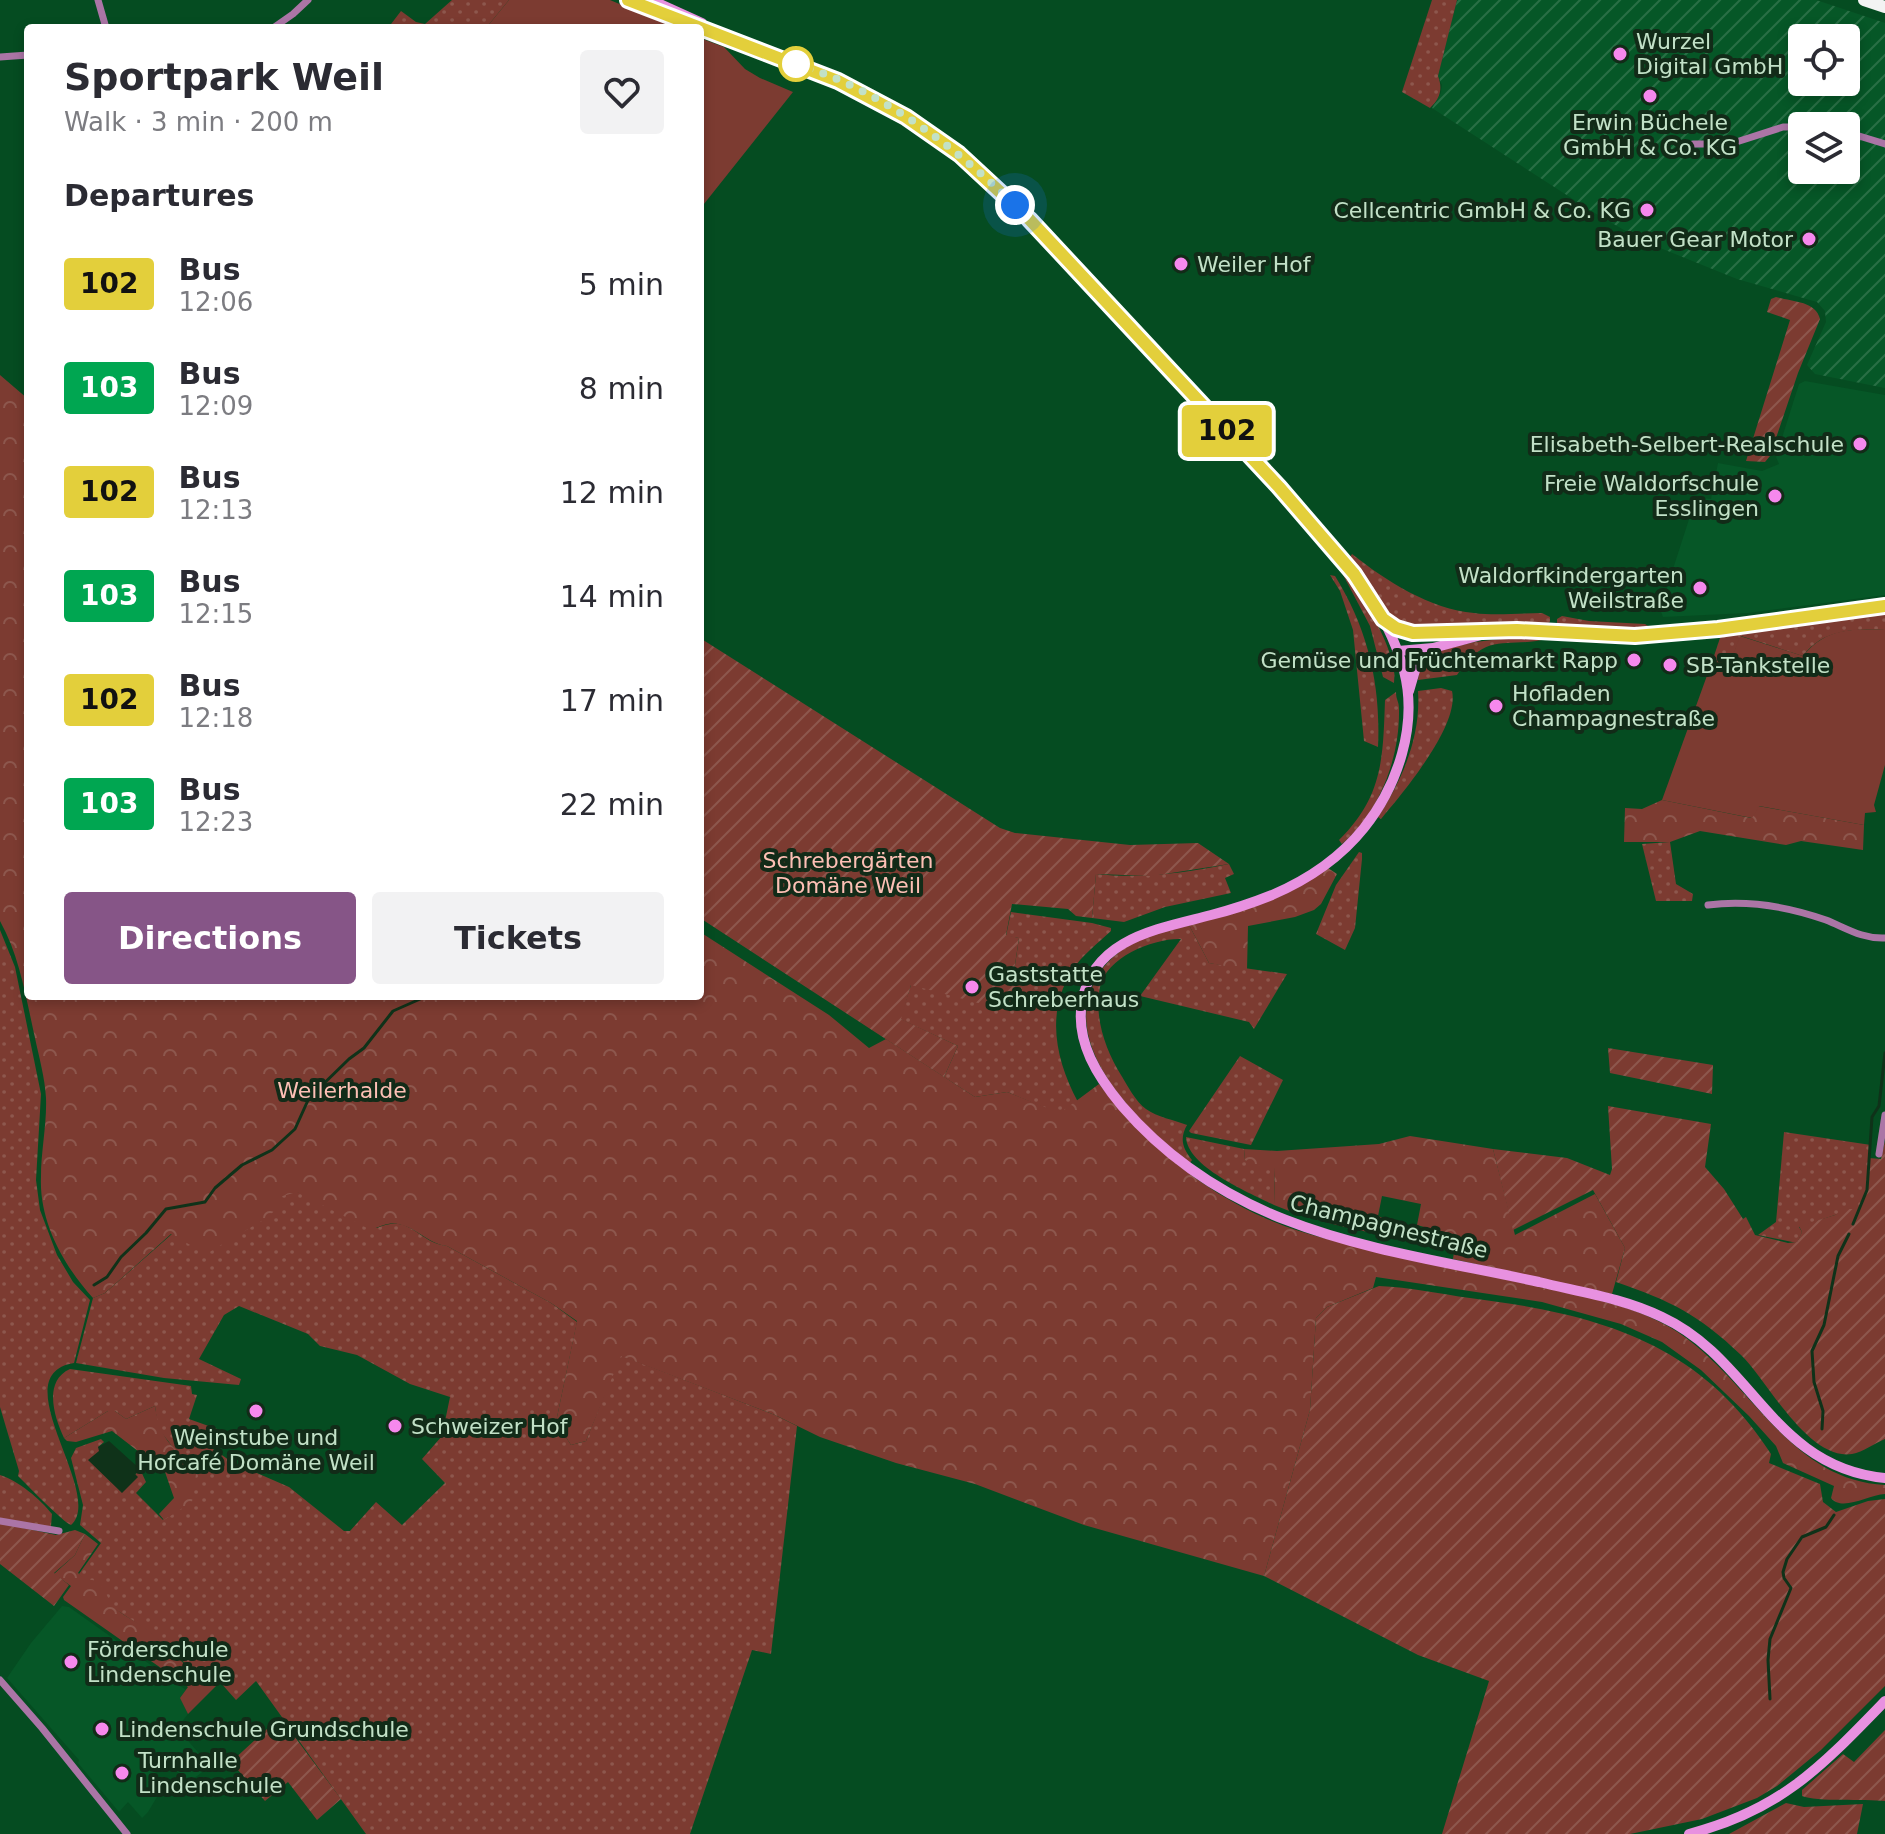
<!DOCTYPE html>
<meta charset="utf-8">
<style>
:root{--surface:#fff;--page:#f2f2f3;--text:#2b2b33;--muted:#7c7c81;--accent:#865587}
body{margin:0;font-family:"DejaVu Sans",sans-serif;background:var(--page);color:var(--text);height:100vh;display:flex;flex-direction:column;font-size:30px;white-space:nowrap}
*{box-sizing:border-box;margin:0}
p{font-size:26px;color:var(--muted)}
.icon{flex:none;width:44px;height:44px;fill:none;stroke:currentColor;stroke-width:2;stroke-linecap:round;stroke-linejoin:round}
.map{position:relative;flex:1;overflow:hidden}
.side{position:absolute;left:24px;top:24px;width:680px;height:976px;display:flex;flex-direction:column;background:var(--surface);border-radius:8px;box-shadow:0 4px 12px #0003}
.side>*{flex:none}
.badge{padding:0 16px;border-radius:6px;font-size:28px;line-height:52px}
.controls{position:absolute;left:1788px;top:24px;display:grid;gap:16px}
.controls a{display:grid;place-items:center;width:72px;height:72px;border-radius:8px;background:var(--surface);box-shadow:0 4px 12px #0003;font-size:40px}
.you{position:absolute;width:40px;height:40px;margin:-20px;border:6px solid #fff;border-radius:50%;background:#1a73e8;box-shadow:0 0 0 12px #1a73e833}
.map>.badge{position:absolute;translate:-50% -50%;box-shadow:0 0 0 4px #fff}
h2{padding:0 40px;font-size:30px;line-height:72px}
.round{display:grid;place-items:center;flex:none;width:84px;height:84px;border-radius:8px;background:var(--page)}
.headline{display:flex;align-items:center;justify-content:space-between;height:136px;padding:0 40px}
h1{font-size:38px;font-weight:700;line-height:60px}
.cta{display:flex;gap:16px;margin-top:auto;padding:16px 40px}
.cta a{flex:1;height:92px;border-radius:8px;background:var(--accent);color:#fff;font-size:32px;font-weight:700;line-height:92px;text-align:center}
.cta a+a{background:var(--page);color:var(--text)}
ul{padding:0;list-style:none}
li{display:flex;align-items:center;gap:24px;height:104px;padding:0 40px}
li div{flex:1}
li b{display:block;font-size:30px}
li em{font-style:normal}
li .badge{min-width:88px;font-weight:700;text-align:center}
.map>svg:first-child{display:block}
.built{fill:#065727}
.industrial{fill:url(#industrial-furrows);fill-rule:evenodd}
.grass{fill:url(#grass-dots)}
.forest{fill:url(#forest-crowns)}
.park{fill:#7c3b31}
.garden{fill:url(#garden-furrows)}
.water{fill:#0f3219}
.lines{fill:none;stroke-linecap:round;stroke-linejoin:round}
.stream{stroke:#0f3219;stroke-width:3}
.street{stroke:#ab75a6;stroke-width:7}
.secondary{stroke:#e891e0;stroke-width:10}
.highway{stroke:#f3f3f3;stroke-width:12}
.line-casing{stroke:#fff;stroke-width:18}
.line{stroke:#e3cf3b;stroke-width:12}
.walk{stroke:#c2e1c7;stroke-width:8;stroke-dasharray:0 14.4}
.poi-dot{fill:#f688ed;stroke:#122b18;stroke-width:3}
.stop-dot{fill:#fff;stroke:#e3cf3b;stroke-width:4}
.labels{text-anchor:middle;stroke-width:8;stroke-linejoin:round;paint-order:stroke}
.poi-label{font-size:22px;fill:#c2e1c7;stroke:#122b18;text-anchor:start}
.park-label{font-size:22px;fill:#fdc0b5;stroke:#122b18}
.street-label{font-size:22px;fill:#c2e1c7;stroke:#122b18}
</style>
<div class="map">
<svg width="1885" height="1834" viewBox="0 0 1885 1834">
<defs>
<pattern id="industrial-furrows" width="10" height="10" patternUnits="userSpaceOnUse" patternTransform="scale(2)"><rect width="10" height="10" fill="#065727"/><path d="M-1 1l2-2M0 10L10 0M9 11l2-2" fill="none" stroke="#296f45"/></pattern>
<pattern id="grass-dots" width="8" height="8" patternUnits="userSpaceOnUse" patternTransform="scale(2)"><rect width="8" height="8" fill="#7c3b31"/><path d="M2 2h.1M6 6h.1" fill="none" stroke="#8d574d" stroke-width="1.8" stroke-linecap="round"/></pattern>
<pattern id="forest-crowns" width="20" height="18" patternUnits="userSpaceOnUse" patternTransform="scale(2)"><rect width="20" height="18" fill="#7c3b31"/><path d="M2 6a3 3 0 1 1 6 0M12 15a3 3 0 1 1 6 0" fill="none" stroke="#8d574d"/></pattern>
<pattern id="garden-furrows" width="10" height="10" patternUnits="userSpaceOnUse" patternTransform="scale(2)"><rect width="10" height="10" fill="#7c3b31"/><path d="M-1 1l2-2M0 10L10 0M9 11l2-2" fill="none" stroke="#8d574d"/></pattern>
</defs>
<rect width="100%" height="100%" fill="#054c21"/>
<path class="built" d="M1805 381 1885 395V595L1748 613 1663 617 1660 609 1692 510 1699 511 1702 498 1711 499 1718 463 1762 471 1779 464 1776 457 1780 444 1799 384Z
M62 1606 69 1607 186 1690 180 1698 188 1714 177 1728 210 1766 188 1783 168 1762 155 1773 160 1792 148 1812 142 1818 128 1802 119 1812 78 1763 79 1760 7 1678 31 1643Z"/>
<path class="industrial" d="M1457 0H1816L1885 23V388L1815 374 1807 365 1826 322 1825 311 1817 302 1737 279 1643 241 1593 212 1432 108 1441 93 1442 85 1438 76ZM1802 38H1846V82H1802ZM1802 126H1846V170H1802Z"/>
<path class="grass" d="M452 0H509L486 28H388L401 11 416 22 425 24Z
M1432 0H1457L1438 76C1443 89 1440 99 1430 108L1402 92Z
M1352 554C1386 581 1430 609 1474 613 1496 616 1520 613 1542 613L1550 617V622L1543 626 1488 624 1409 628 1396 622 1391 615 1350 557Z
M1340 569C1358 584 1393 646 1394 672 1395 675 1394 679 1394 683L1383 677 1370 626Z
M1330 575 1335 576C1368 629 1381 685 1378 747L1364 741 1353 630 1340 591Z
M1885 614V629C1853 630 1824 628 1803 656L1741 636 1729 665 1713 659 1720 638 1726 634Z
M1562 616 1589 621 1645 624 1648 626 1645 630 1565 628 1557 623V619Z
M1526 636 1550 638C1506 650 1488 629 1457 675L1418 680 1420 665 1436 651 1475 642Z
M1441 688 1452 691C1460 725 1402 794 1381 819L1378 817C1403 779 1421 736 1418 691Z
M1396 692C1396 700 1399 701 1399 709 1400 757 1380 812 1342 844L1339 840C1383 797 1383 758 1385 700Z
M1670 842 1676 884 1693 894 1692 901H1656L1642 844Z
M1359 852 1362 853V859L1355 928 1345 950 1316 934 1336 885Z
M1229 864 1234 874 1225 878 1231 893 1165 907 1124 922 1092 918 1096 874C1142 879 1184 873 1229 864Z
M1011 912 1092 923 1111 928V931C1098 943 1081 956 1072 971 1045 1013 1056 1061 1078 1102L1060 1114 1007 1092 975 1097 944 1077 958 1046 900 1019 911 985 1029 974 1014 972 1019 938 1006 936Z
M1189 925 1209 963 1287 974 1254 1029 1249 1022 1140 996 1181 939C1154 938 1106 957 1100 987 1094 1017 1105 1049 1121 1075 1127 1085 1136 1102 1146 1109 1157 1117 1174 1120 1187 1125 1179 1139 1183 1149 1192 1160L1190 1163C1143 1127 1062 1051 1093 985 1100 968 1114 954 1130 945 1148 935 1169 930 1189 925Z
M0 930 15 967 41 1094 36 1180 40 1210 57 1255 73 1282 90 1300 74 1363C1 1375 106 1494 71 1525 63 1522 27 1485 18 1476L19 1471 0 1407Z
M1240 1056 1283 1080 1251 1145 1191 1133 1189 1131Z
M1784 1132 1871 1145 1867 1190 1859 1210 1853 1209 1799 1227 1802 1232 1797 1243 1758 1235 1776 1222Z
M1186 1137 1244 1149 1245 1160 1275 1167 1274 1205C1250 1193 1187 1167 1186 1137Z
M293 1191 302 1193 377 1228C411 1213 418 1243 447 1246L551 1303 577 1322 556 1422 571 1445 586 1441 620 1355 775 1415 797 1426 771 1654 752 1650 690 1834H366L256 1681 236 1700 220 1682 201 1677 147 1630 115 1609 79 1574 101 1543 80 1525 83 1505 71 1458 76 1448 101 1439 104 1442 98 1447 135 1475 140 1469 146 1482 136 1493 163 1520 197 1467 175 1450 158 1428 155 1406 126 1419 115 1411H108L64 1438C54 1417 43 1381 70 1369L191 1386 192 1394 197 1395 189 1419 217 1429 210 1447 232 1462 289 1487 344 1531H350L376 1502 402 1525 445 1483 422 1459 442 1436 450 1397 410 1384 357 1355 320 1346 308 1334 239 1306 224 1315 199 1359 241 1379 239 1385 164 1378 76 1363 93 1298 105 1293 172 1234Z
M0 1475C19 1481 40 1499 52 1514L51 1526 46 1528 0 1518Z"/>
<path class="forest" d="M0 375 28 399V996H700V932L829 1015 869 1048 886 1039 975 1097 1007 1092 1060 1113 1099 1084C1144 1142 1199 1189 1267 1219 1306 1236 1348 1244 1390 1254 1437 1264 1485 1275 1532 1285 1575 1295 1621 1302 1660 1322 1745 1364 1782 1480 1885 1485V1494C1868 1495 1842 1512 1831 1498L1834 1486 1783 1463 1776 1446 1749 1416 1701 1370 1662 1342 1621 1324 1542 1302 1376 1277 1373 1288 1327 1307 1316 1318 1310 1410 1264 1576 1084 1525 975 1484 896 1463 820 1437 775 1415 621 1356 586 1441 571 1445 556 1422 577 1321 551 1303 447 1246C426 1244 410 1220 388 1224 381 1225 376 1229 369 1229L297 1192 279 1197 278 1208 265 1219 206 1254 171 1234 105 1293 93 1298C64 1266 39 1222 41 1177 41 1151 47 1124 46 1098 45 1078 39 1057 35 1038 26 998 20 957 0 921Z
M1662 800 1751 818 1758 806 1864 825 1863 850 1801 841 1786 845 1700 831 1670 842H1624L1625 808 1642 809Z
M1328 868 1337 874 1321 904 1314 910 1295 917 1248 926 1247 970 1209 963 1189 925 1281 896Z
M1410 1136 1493 1149 1515 1235 1595 1194 1625 1248 1612 1294 1453 1259 1454 1252 1465 1248 1461 1237 1417 1225 1421 1204 1382 1196 1378 1216 1396 1224 1395 1238C1354 1229 1313 1221 1274 1205L1275 1168 1252 1165 1245 1160 1244 1149 1277 1151 1379 1144Z
M155 1406C160 1439 171 1447 197 1467L192 1502 164 1520 159 1514 174 1498 165 1472 112 1431 76 1442 67 1441 64 1438 108 1411H115L126 1419Z
M85 1534 98 1544 78 1573 87 1580C105 1578 105 1599 116 1609 125 1617 138 1622 148 1630 174 1651 185 1673 220 1682L188 1714 180 1698 188 1687 64 1600 63 1597 71 1586 54 1574 75 1555Z"/>
<path class="park" d="M509 0H610L676 28H486Z
M700 38 724 47 745 69 760 78 793 92 700 209Z
M1885 629V765L1874 805 1876 812 1865 813 1864 825 1759 806 1752 818 1662 800 1713 659 1729 665 1740 636 1803 656C1827 627 1850 630 1885 629Z"/>
<path class="garden" d="M1776 297C1792 302 1816 301 1820 319L1798 373 1770 456 1765 462 1746 461 1790 320 1767 312 1771 299Z
M700 638 1000 828 1015 833 1130 845 1198 843 1229 864 1152 876 1096 874 1092 918 1076 916 1068 909 1012 904 1006 935 1019 938 1014 971 1029 975 1008 1011 911 985 901 1019 958 1046 944 1077 700 918Z
M1608 1048 1713 1065 1712 1094 1610 1073Z
M1608 1106 1711 1124 1705 1167 1724 1189 1743 1219 1746 1217 1755 1235 1788 1243 1797 1242 1802 1232 1799 1226 1835 1215 1845 1209H1859L1867 1190 1869 1158 1881 1159 1885 1141V1439C1875 1443 1863 1452 1852 1454 1808 1461 1767 1380 1741 1355 1698 1314 1671 1301 1616 1282L1625 1248 1593 1190 1513 1230 1493 1149 1567 1158 1610 1175 1612 1169Z
M1379 1286C1410 1287 1440 1294 1470 1298 1595 1314 1698 1340 1771 1454L1769 1463 1820 1484 1823 1502 1836 1512 1868 1501 1885 1499V1686L1821 1750 1777 1786 1757 1798 1702 1819 1630 1834H1442L1489 1681 1418 1655 1264 1576 1310 1410 1316 1318 1327 1307Z
M0 1523 56 1535 75 1530 85 1534 75 1555 54 1573 69 1585 54 1606 0 1564Z
M280 1717 341 1799 317 1820 288 1782 265 1801 231 1762Z
M1885 1730V1801C1865 1799 1816 1802 1802 1796V1790L1843 1754 1854 1762Z
M1786 1803 1804 1807 1863 1804 1857 1834H1729Z"/>
<path class="water" d="M109 1441 140 1469 135 1474 138 1477 122 1493 88 1460 99 1451 98 1447Z"/>
<g class="lines">
<path class="stream" d="M1853 1224 1867 1190 1872 1117 1879 1106 1885 1053
M94 1285 107 1277 121 1257 146 1233 166 1209 205 1202 215 1188 242 1165 272 1150 295 1129 309 1098 349 1059 364 1048 393 1011 427 996
M1822 1429 1823 1411 1814 1382 1812 1351 1824 1325 1838 1256 1849 1234
M1770 1699 1768 1660 1770 1639 1791 1588 1784 1578 1783 1572 1787 1559 1802 1537 1826 1527 1834 1515"/>
<path class="street" d="M98 0 106 28
M273 28 293 14 308 0
M0 57 28 55
M1846 132 1885 144
M1693 144H1730L1783 127H1802
M1708 905C1747 900 1789 907 1826 920 1846 928 1862 939 1885 938
M1879 1154 1885 1115
M0 1521 59 1531
M0 1680 42 1728 127 1834"/>
<path class="secondary" d="M628 0C660 14 692 23 725 35 792 60 862 87 922 127 1011 187 1079 274 1151 351 1192 395 1234 438 1274 482 1325 538 1384 596 1404 671 1418 725 1398 785 1364 828 1340 858 1307 880 1272 895 1252 903 1231 910 1211 915 1158 929 1093 938 1082 1002 1075 1042 1098 1077 1122 1106 1234 1236 1382 1248 1539 1282 1580 1292 1623 1298 1662 1317 1753 1359 1772 1467 1885 1478
M651 0 702 23
M1385 620 1402 630 1413 633 1517 630 1635 636 1718 629 1885 606
M1398 651 1433 648 1485 634
M1409 691 1418 660 1430 650
M1689 1834C1781 1810 1821 1767 1885 1701"/>
<path class="highway" d="M1864 0 1885 7"/>
</g>
<g class="lines">
<defs>
<path id="line" d="M628 0 838 81 906 117 959 154 1029 219 1279 487 1354 574 1383 619 1396 628 1413 633 1517 630 1635 636 1718 629 1885 606"/>
</defs>
<use href="#line" class="line-casing"/>
<use href="#line" class="line"/>
<path class="walk" d="M796 64C879 89 953 145 1015 205"/>
</g>
<g class="poi-dot">
<circle cx="1620" cy="54" r="8"/>
<circle cx="1650" cy="96" r="8"/>
<circle cx="1647" cy="210" r="8"/>
<circle cx="1809" cy="239" r="8"/>
<circle cx="1181" cy="264" r="8"/>
<circle cx="1860" cy="444" r="8"/>
<circle cx="1775" cy="496" r="8"/>
<circle cx="1700" cy="588" r="8"/>
<circle cx="1634" cy="660" r="8"/>
<circle cx="1670" cy="665" r="8"/>
<circle cx="1496" cy="706" r="8"/>
<circle cx="972" cy="987" r="8"/>
<circle cx="256" cy="1411" r="8"/>
<circle cx="395" cy="1426" r="8"/>
<circle cx="71" cy="1662" r="8"/>
<circle cx="102" cy="1729" r="8"/>
<circle cx="122" cy="1773" r="8"/>
</g>
<circle class="stop-dot" cx="796" cy="64" r="16"/>
<g class="labels">
<g class="poi-label">
<text x="1636" y="49">Wurzel<tspan x="1636" dy="25">Digital GmbH</tspan></text>
<text x="1650" y="130" text-anchor="middle">Erwin Büchele<tspan x="1650" dy="25">GmbH &amp; Co. KG</tspan></text>
<text x="1631" y="218" text-anchor="end">Cellcentric GmbH &amp; Co. KG</text>
<text x="1793" y="247" text-anchor="end">Bauer Gear Motor</text>
<text x="1197" y="272">Weiler Hof</text>
<text x="1844" y="452" text-anchor="end">Elisabeth-Selbert-Realschule</text>
<text x="1759" y="491" text-anchor="end">Freie Waldorfschule<tspan x="1759" dy="25">Esslingen</tspan></text>
<text x="1684" y="583" text-anchor="end">Waldorfkindergarten<tspan x="1684" dy="25">Weilstraße</tspan></text>
<text x="1618" y="668" text-anchor="end">Gemüse und Früchtemarkt Rapp</text>
<text x="1686" y="673">SB-Tankstelle</text>
<text x="1512" y="701">Hofladen<tspan x="1512" dy="25">Champagnestraße</tspan></text>
<text x="988" y="982">Gaststatte<tspan x="988" dy="25">Schreberhaus</tspan></text>
<text x="411" y="1434">Schweizer Hof</text>
<text x="256" y="1445" text-anchor="middle">Weinstube und<tspan x="256" dy="25">Hofcafé Domäne Weil</tspan></text>
<text x="87" y="1657">Förderschule<tspan x="87" dy="25">Lindenschule</tspan></text>
<text x="118" y="1737">Lindenschule Grundschule</text>
<text x="138" y="1768">Turnhalle<tspan x="138" dy="25">Lindenschule</tspan></text>
</g>
<g class="park-label">
<text x="848" y="868">Schrebergärten<tspan x="848" dy="25">Domäne Weil</tspan></text>
<text x="342" y="1098">Weilerhalde</text>
</g>
<g class="street-label">
<text transform="translate(1389 1226) rotate(14)" y="8">Champagnestraße</text>
</g>
</g>
</svg>
<div class="controls">
<a><svg class="icon" aria-label="locate" viewBox="0 0 24 24"><circle cx="12" cy="12" r="6"/><path d="M12 2v4M12 18v4M2 12h4M18 12h4"/></svg></a>
<a><svg class="icon" aria-label="layers" viewBox="0 0 24 24"><path d="M12 4l9 5-9 5-9-5zM3 14l9 5 9-5"/></svg></a>
</div>
<div class="you" style="left:1015px;top:205px"></div>
<b class="badge" style="left:1227px;top:431px;background:#e3cf3b;color:#111">102</b>
<section class="side">
<div class="headline"><div><h1>Sportpark Weil</h1><p>Walk · 3 min · 200 m</p></div><a class="round"><svg class="icon" aria-label="heart" viewBox="0 0 24 24"><path d="M12 20l-8-8c-3-5 5-10 8-4 3-6 11-1 8 4z"/></svg></a></div>
<h2>Departures</h2>
<ul>
<li><span class="badge" style="background:#e3cf3b;color:#111">102</span><div><b>Bus</b><p>12:06</p></div><em>5 min</em></li>
<li><span class="badge" style="background:#00a651;color:#fff">103</span><div><b>Bus</b><p>12:09</p></div><em>8 min</em></li>
<li><span class="badge" style="background:#e3cf3b;color:#111">102</span><div><b>Bus</b><p>12:13</p></div><em>12 min</em></li>
<li><span class="badge" style="background:#00a651;color:#fff">103</span><div><b>Bus</b><p>12:15</p></div><em>14 min</em></li>
<li><span class="badge" style="background:#e3cf3b;color:#111">102</span><div><b>Bus</b><p>12:18</p></div><em>17 min</em></li>
<li><span class="badge" style="background:#00a651;color:#fff">103</span><div><b>Bus</b><p>12:23</p></div><em>22 min</em></li>
</ul>
<div class="cta"><a>Directions</a><a>Tickets</a></div>
</section>
</div>
